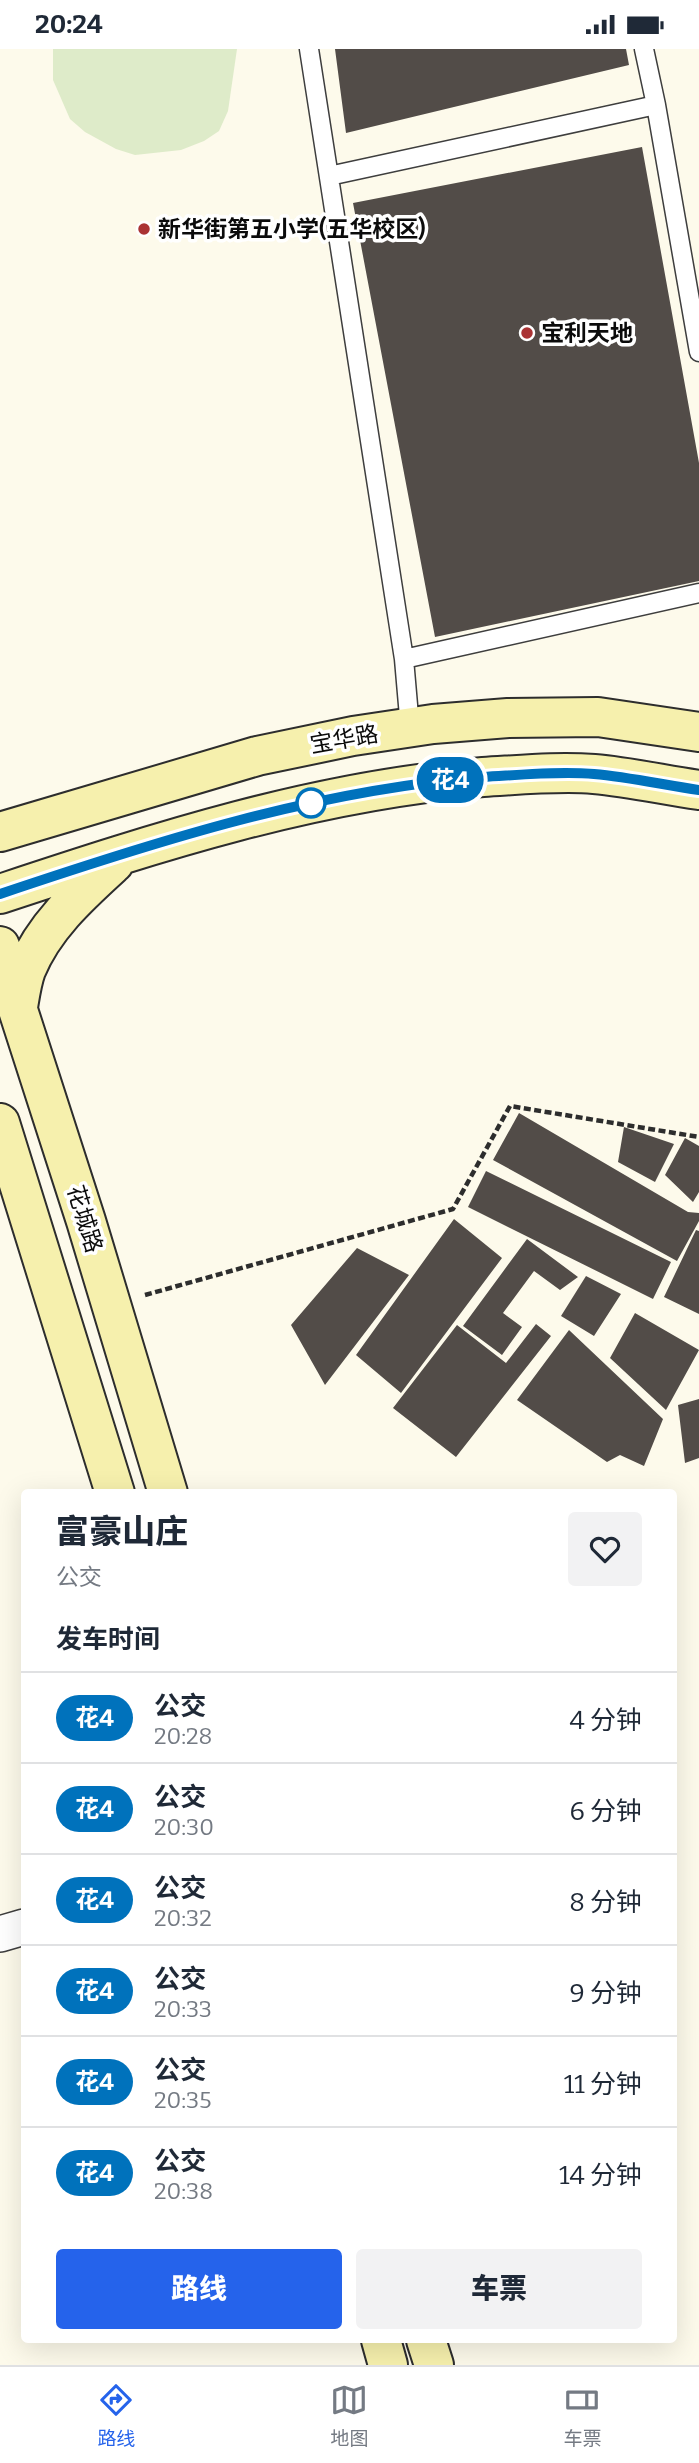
<!DOCTYPE html>
<html lang="zh">
<meta charset="utf-8">
<style>
:root{--surface:#fff;--page:#f2f2f3;--text:#1f2937;--muted:#747a83;--line:#e0e1e3;--accent:#2563eb}
body{margin:0;font-family:Bitter,"Noto Sans SC",serif;background:var(--page);color:var(--text);height:100vh;display:flex;flex-direction:column;font-size:26px;white-space:nowrap}
*{box-sizing:border-box;margin:0}
p{font-size:23px;color:var(--muted)}
.icon{flex:none;width:38px;height:38px;fill:none;stroke:currentColor;stroke-width:2;stroke-linecap:round;stroke-linejoin:round}
.map{position:relative;flex:1;overflow:hidden}
.panel{position:absolute;left:21px;top:1440px;width:656px;height:854px;display:flex;flex-direction:column;background:var(--surface);border-radius:7px;box-shadow:0 7px 28px #0002}
.panel>*{flex:none}
.badge{padding:0 14px;border-radius:23px;font-size:24px;line-height:46px}
.map>.badge{position:absolute;translate:-50% -50%;box-shadow:0 0 0 4px #fff}
h2{padding:0 35px;font-size:26px;line-height:63px}
.round{display:grid;place-items:center;flex:none;width:74px;height:74px;border-radius:7px;background:var(--page)}
.summary{display:flex;align-items:center;justify-content:space-between;height:119px;padding:0 35px}
h1{font-size:33px;font-weight:800;line-height:52px}
.button{display:flex;gap:14px;margin-top:auto;padding:14px 35px}
.button a{flex:1;height:80px;border-radius:7px;background:var(--accent);color:#fff;font-size:28px;font-weight:800;line-height:80px;text-align:center}
.button a+a{background:var(--page);color:var(--text)}
ul{padding:0;list-style:none}
li{display:flex;align-items:center;gap:21px;height:91px;padding:0 35px;border-top:2px solid var(--line)}
li div{flex:1}
li b{display:block;font-size:26px}
li em{font-style:normal}
li .badge{min-width:77px;font-weight:700;text-align:center}
.status{display:flex;justify-content:space-between;align-items:center;height:49px;padding:0 35px;background:var(--surface);direction:ltr}
.status svg{height:19px;fill:currentColor}
.tabs{display:flex;justify-content:space-around;align-items:center;height:98px;border-top:2px solid var(--line);background:var(--surface);font-size:19px;color:var(--muted)}
.tabs a{display:grid;justify-items:center;gap:4px}
.tabs .active{color:var(--accent)}
.map>svg:first-child{display:block}
.pitch{fill:#deebc9}
.building{fill:#524c48}
.lines{fill:none;stroke-linecap:round;stroke-linejoin:round}
.lane-casing{stroke:#3e3e3e;stroke-width:21}
.street-casing{stroke:#3e3e3e;stroke-width:38}
.secondary-casing{stroke:#2d2d2d;stroke-width:42}
.path{stroke:#2d2d2d;stroke-width:4.5;stroke-dasharray:7 3.5;stroke-linecap:butt}
.lane{stroke:#fff;stroke-width:18}
.street{stroke:#fff;stroke-width:35}
.secondary{stroke:#f6f0ad;stroke-width:38}
.line-casing{stroke:#fff;stroke-width:16}
.line{stroke:#0072bc;stroke-width:10}
.poi-dot{fill:#aa3334;stroke:#fff;stroke-width:2.5}
.stop-dot{fill:#fff;stroke:#0072bc;stroke-width:3.5}
.labels{text-anchor:middle;stroke-width:7;stroke-linejoin:round;paint-order:stroke}
.poi-label{font-size:23px;font-weight:bold;fill:#0b0b0b;stroke:#fff;text-anchor:start}
.street-label{font-size:23px;fill:#0b0b0b;stroke:#fff}
</style>
<div class="status"><b>20:24</b><svg viewBox="0 0 49 12"><path d="M0 12V9h3v3zM5 12V6h3v6zM10 12V3h3v9zM15 12V0h3v12zM26 1h20v11H26zM47 4h2v5h-2z"/></svg></div>
<div class="map">
<svg width="699" height="2316" viewBox="0 0 699 2316">
<rect width="100%" height="100%" fill="#fdfaeb"/>
<path class="pitch" d="M53 0H237L228 62 219 82 204 92 181 101 135 106 116 100 85 83 70 70 53 31Z"/>
<path class="building" d="M335 0H626L629 16 346 84Z
M642 98 699 414V532L435 588 353 154Z
M519 1064 688 1163 699 1164V1172L677 1212 493 1111Z
M624 1078 674 1095 655 1133 618 1113Z
M685 1089 699 1097V1143L693 1153 665 1126Z
M486 1122 671 1213 653 1250 468 1158Z
M454 1170 502 1209 401 1344 356 1306Z
M696 1181 699 1182V1265L664 1248Z
M527 1190 578 1228 560 1241 534 1222 503 1264 522 1278 502 1306 463 1277Z
M357 1199 409 1226 325 1336 291 1276Z
M586 1227 621 1245 594 1287 561 1267Z
M635 1264 699 1301 666 1361 610 1309Z
M536 1275 551 1287 456 1408 393 1359 457 1276 506 1314Z
M569 1281 663 1370 644 1417 620 1406 607 1413 517 1351Z
M699 1350V1409L685 1414 678 1356Z"/>
<g class="lines">
<defs>
<path id="lane" d="M309 0 404 610
M644 0 656 56 699 303
M329 127 656 56
M410 679 404 610 699 544"/>
<path id="street" d="M0 1885 24 1878"/>
<path id="secondary" d="M0 783 257 707 353 687 433 675 508 669 598 668 699 683
M0 845C157 793 317 741 483 728 519 726 558 722 594 725 629 728 664 736 699 741
M0 897 18 961 86 1172 168 1444
M18 958C20 946 22 932 26 921 44 877 80 845 114 814
M0 1074 115 1444
M381 2291 388 2316
M426 2291 434 2316"/>
</defs>
<use href="#lane" class="lane-casing"/>
<use href="#street" class="street-casing"/>
<use href="#secondary" class="secondary-casing"/>
<path class="path" d="M145 1246 453 1160 510 1057 699 1088"/>
<use href="#lane" class="lane"/>
<use href="#street" class="street"/>
<use href="#secondary" class="secondary"/>
</g>
<g class="lines">
<defs>
<path id="line" d="M0 845C157 792 317 741 483 728 519 726 558 722 594 725 629 728 664 736 699 741"/>
</defs>
<use href="#line" class="line-casing"/>
<use href="#line" class="line"/>
</g>
<g class="poi-dot">
<circle cx="144" cy="180" r="7"/>
<circle cx="527" cy="284" r="7"/>
</g>
<circle class="stop-dot" cx="311" cy="754" r="14"/>
<g class="labels">
<g class="poi-label">
<text x="158" y="188">新华街第五小学(五华校区)</text>
<text x="541" y="292">宝利天地</text>
</g>
<g class="street-label">
<text transform="translate(344 690) rotate(-10)" y="8">宝华路</text>
<text transform="translate(85 1170) rotate(73)" y="8">花城路</text>
</g>
</g>
</svg>
<b class="badge" style="left:450px;top:731px;background:#0072bc;color:#fff">花4</b>
<section class="panel">
<div class="summary"><div><h1>富豪山庄</h1><p>公交</p></div><a class="round"><svg class="icon" aria-label="heart" viewBox="0 0 24 24"><path d="M12 20l-8-8c-3-5 5-10 8-4 3-6 11-1 8 4z"/></svg></a></div>
<h2>发车时间</h2>
<ul>
<li><span class="badge" style="background:#0072bc;color:#fff">花4</span><div><b>公交</b><p>20:28</p></div><em>4 分钟</em></li>
<li><span class="badge" style="background:#0072bc;color:#fff">花4</span><div><b>公交</b><p>20:30</p></div><em>6 分钟</em></li>
<li><span class="badge" style="background:#0072bc;color:#fff">花4</span><div><b>公交</b><p>20:32</p></div><em>8 分钟</em></li>
<li><span class="badge" style="background:#0072bc;color:#fff">花4</span><div><b>公交</b><p>20:33</p></div><em>9 分钟</em></li>
<li><span class="badge" style="background:#0072bc;color:#fff">花4</span><div><b>公交</b><p>20:35</p></div><em>11 分钟</em></li>
<li><span class="badge" style="background:#0072bc;color:#fff">花4</span><div><b>公交</b><p>20:38</p></div><em>14 分钟</em></li>
</ul>
<div class="button"><a>路线</a><a>车票</a></div>
</section>
</div>
<nav class="tabs">
<a class="active"><svg class="icon" aria-label="directions" viewBox="0 0 24 24"><path d="M12 3l9 9-9 9-9-9zM9 14v-3h6M13 9l2 2-2 2"/></svg>路线</a>
<a><svg class="icon" aria-label="map" viewBox="0 0 24 24"><path d="M3 6l6-2 6 2 6-2v14l-6 2-6-2-6 2zM9 4v14M15 6v14"/></svg>地图</a>
<a><svg class="icon" aria-label="tickets" viewBox="0 0 24 24"><path d="M3 7h18v10H3zM15 7v10"/></svg>车票</a>
</nav>
